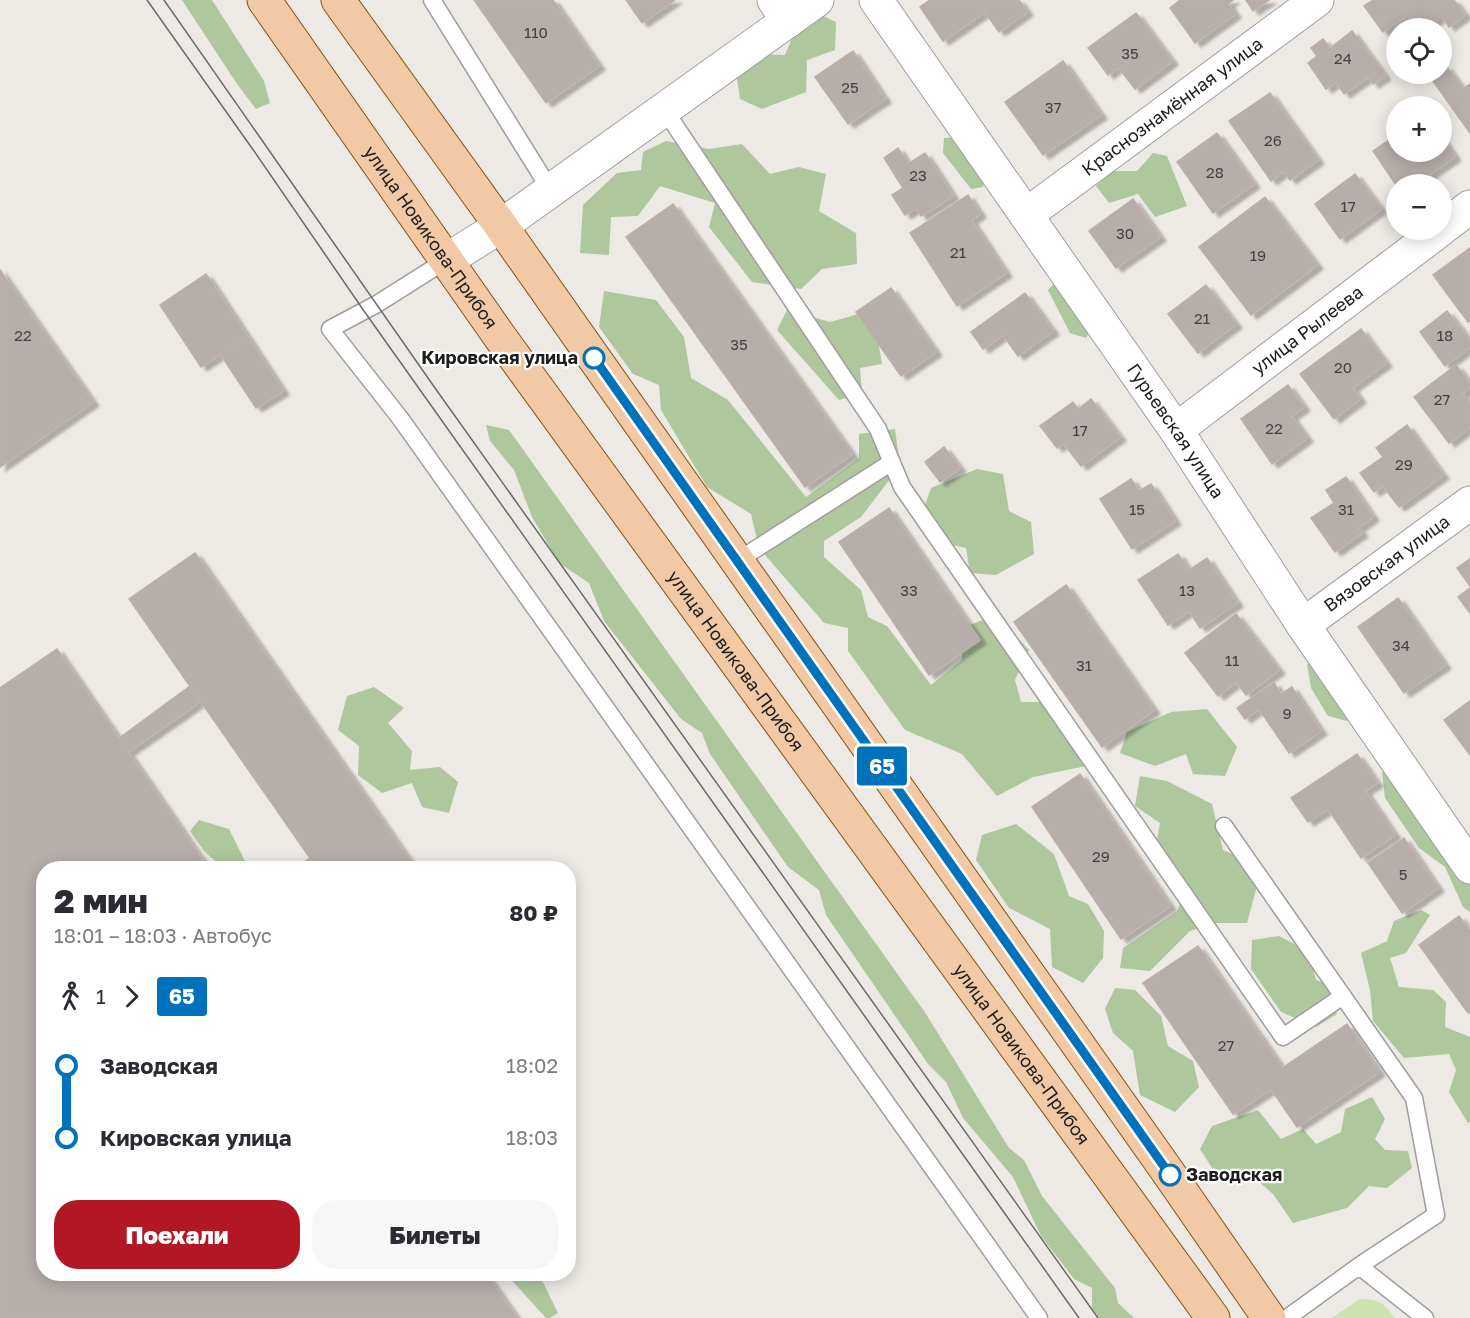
<!DOCTYPE html>
<html lang="ru">
<meta charset="utf-8">
<style>
:root{--surface:#fff;--page:#f7f7f7;--text:#2b2b33;--muted:#7c7c81;--accent:#b31726}
body{margin:0;font-family:"Golos Text",sans-serif;background:var(--page);color:var(--text);height:100vh;display:flex;flex-direction:column;font-size:22px;white-space:nowrap}
*{box-sizing:border-box;margin:0}
p{font-size:20px;color:var(--muted)}
.icon{flex:none;width:33px;height:33px;fill:none;stroke:currentColor;stroke-width:2;stroke-linecap:round;stroke-linejoin:round}
.map{position:relative;flex:1;overflow:hidden}
.details{position:absolute;left:36px;top:861px;width:540px;height:420px;display:flex;flex-direction:column;background:var(--surface);border-radius:24px;box-shadow:0 3px 15px #0003}
.details>*{flex:none}
.badge{padding:0 12px;border-radius:4px;font-size:21px;line-height:39px}
.tools{position:absolute;left:1386px;top:18px;display:grid;gap:12px}
.tools a{display:grid;place-items:center;width:66px;height:66px;border-radius:50%;background:var(--surface);box-shadow:0 3px 15px #0003;font-size:30px}
.map>.badge{position:absolute;translate:-50% -50%;box-shadow:0 0 0 3px #fff}
.legs{display:flex;align-items:center;gap:9px;height:66px;padding:0 18px;font-size:20px}
.legs p{margin-inline-start:auto}
.summary{display:flex;align-items:center;justify-content:space-between;height:102px;padding:0 18px}
h1{font-size:33px;font-weight:800;line-height:45px}
.action{display:flex;gap:12px;margin-top:auto;padding:12px 18px}
.action a{flex:1;height:69px;border-radius:24px;background:var(--accent);color:#fff;font-size:24px;font-weight:800;line-height:69px;text-align:center}
.action a+a{background:var(--page);color:var(--text)}
ul{padding:0 18px;list-style:none}
li{display:flex;align-items:center;gap:21px;height:72px;font-size:22px}
li i{display:grid;place-items:center;width:9px;height:100%;margin:0 8px;background:currentColor}
li i::after{content:'';width:15px;height:15px;margin:-8px;border:4px solid;border-radius:50%;background:var(--surface)}
li p{margin-inline-start:auto}
li:first-child i{background:linear-gradient(#0000 50%,currentColor 0)}
li:last-child i{background:linear-gradient(currentColor 50%,#0000 0)}
.map>svg:first-child{display:block}
.grass{fill:#cde2af}
.forest{fill:#aec79d}
.building{fill:#b6aeaa;stroke:#bdafa8;stroke-width:1.5;filter:url(#shadow)}
.lines{fill:none;stroke-linecap:round;stroke-linejoin:round}
.service-casing{stroke:#9e9e9e;stroke-width:19}
.minor-casing{stroke:#9e9e9e;stroke-width:35}
.tertiary-casing{stroke:#9e9e9e;stroke-width:35}
.primary-casing{stroke:#855311;stroke-width:35}
.service{stroke:#fff;stroke-width:16}
.minor{stroke:#fff;stroke-width:33}
.tertiary{stroke:#fff;stroke-width:33}
.primary{stroke:#f1c9a5;stroke-width:33}
.tram{stroke:#6b6b6b;stroke-width:1.5}
.line-1-casing{stroke:#fff;stroke-width:14}
.line-1{stroke:#0072bc;stroke-width:9}
.stop-1-dot{fill:#fff;stroke:#0072bc;stroke-width:3}
.labels{text-anchor:middle;stroke-width:4.5;stroke-linejoin:round;paint-order:stroke}
.number-label{font-size:15px;fill:#434140}
.street-label{font-size:18px;fill:#1d1d1d;stroke:#fff}
.stop-label{font-size:18px;font-weight:bold;fill:#1d1d1d;stroke:#fff;text-anchor:end}
</style>
<div class="map">
<svg width="1470" height="1318" viewBox="0 0 1470 1318">
<defs>
<filter id="shadow"><feDropShadow dx="6" dy="4" stdDeviation="1.5" flood-color="#0004"/></filter>
</defs>
<rect width="100%" height="100%" fill="#ede9e4"/>
<path class="grass" d="M1360 1299C1380 1300 1383 1302 1395 1318H1332Z"/>
<path class="forest" d="M182 0H212L264 81 270 103 256 109 237 84Z
M819 14 836 22 835 50 807 60 806 92 762 109 740 99 736 72 756 54 785 55 794 33Z
M966 137 987 171 983 187 971 189 943 153 944 138Z
M666 141 709 149 742 144 770 174 799 167 826 174 819 211 856 233 857 264 822 269 801 289 752 282 709 227 715 203 660 186 638 216 611 217 609 255 580 253 583 205 617 173 641 170 643 152Z
M1153 153 1167 156 1187 206 1155 217 1138 194 1109 203 1096 186 1112 171H1137Z
M1059 278 1094 324 1086 338 1070 333 1048 290Z
M604 291 656 300 684 337 691 378 728 400 806 497 859 458V434L895 429 900 466 861 517 824 541V557L861 590 868 617 887 626 931 685 962 660 961 628 997 615 1029 650 1015 680 1021 702H1058L1089 742 1086 766 1033 777 997 796 962 754 905 730 848 651V628L824 623 759 548 751 514 707 487 661 410 659 385 633 374 599 327Z
M787 310 830 322 873 310 882 364 860 368 862 393 839 400 777 330Z
M486 425 509 430 926 1014 1009 1148 1024 1160 1042 1196 1115 1288 1118 1303 1134 1318H1099L1092 1308V1288L1074 1279 1041 1236 1013 1177 963 1118 946 1082 928 1064 826 915 819 890 788 867 710 754 702 733 681 719 604 621 589 583 559 563 532 517 514 470 490 441Z
M977 469 1003 474 1009 511 1031 522 1034 554 996 575 970 573 966 548 935 541 919 523 931 488Z
M1307 664H1323L1352 704 1347 721 1328 716 1311 688Z
M374 687 404 708 388 723 412 751 410 770 440 767 458 782 449 813 422 807 412 783 382 793 358 775 359 746 338 730 347 696Z
M1207 709 1237 747 1225 776 1193 774 1186 754 1155 766 1120 753 1127 732 1171 712Z
M1382 772H1402L1438 814 1470 836V912L1463 907 1445 867 1419 848 1385 798Z
M1140 776 1167 781 1212 804 1223 850 1244 859 1257 886 1247 923H1215L1190 931 1150 971 1120 968 1123 948 1177 911 1186 889 1153 861 1160 823 1135 806Z
M199 820 229 829 245 861 266 868H223L204 851 190 831Z
M1016 824 1054 854 1069 896 1088 904 1104 931 1103 958 1083 983 1052 967 1050 929 1009 908 976 860 982 835Z
M1421 910 1430 915 1406 953 1390 958 1399 987 1433 990 1446 1002 1445 1027 1470 1037V1122L1468 1123 1449 1092 1456 1070 1449 1054 1404 1058 1373 1021 1370 990 1361 953 1387 941 1394 921Z
M1279 936 1308 951 1316 980 1328 984 1337 1014 1316 1027 1281 1012 1251 969 1252 940Z
M1115 988 1135 990 1161 1016 1168 1046 1193 1061 1199 1087 1175 1112 1140 1095 1133 1051 1113 1033 1105 1009Z
M1372 1097 1385 1119 1375 1139 1385 1150 1408 1151 1412 1168 1387 1188 1369 1186 1347 1208 1293 1223 1273 1194 1249 1173 1214 1171 1200 1149 1212 1126 1258 1110 1281 1139 1303 1129 1316 1144 1341 1132 1345 1109Z
M506 1274H539L558 1313 550 1318H546Z"/>
<path class="building" d="M474 0H553L599 66 546 103Z
M626 0H675L642 23Z
M930 0H1019L1027 12 999 32 985 12 943 41 920 7Z
M1180 0H1233L1228 4 1235 14 1195 43 1170 8Z
M1246 0H1269L1253 11Z
M1373 0H1454L1465 15 1449 27 1442 16 1425 28H1418L1408 14 1383 32 1364 6Z
M1136 13 1172 61 1135 89 1118 67 1108 75 1088 48Z
M1352 31 1385 76 1373 84 1368 77 1344 94 1336 82 1326 89 1308 63 1317 56 1311 48 1323 39 1330 48Z
M853 51 885 99 848 124 815 77Z
M1063 61 1101 115 1043 155 1005 102Z
M1446 66 1463 89 1470 84V133L1430 77 1435 74H1442V69Z
M1270 93 1318 160 1290 180 1284 171 1271 181 1229 121Z
M1217 133 1254 184 1213 213 1177 162Z
M1392 138 1396 144V152H1442V138L1455 157 1416 184 1396 185 1373 151Z
M898 148 908 164 925 153 953 196 921 216 916 208 905 215 892 195 903 188 884 158Z
M1355 174 1381 209 1340 239 1315 204Z
M968 195 980 214 971 220 1006 273 957 306 910 233Z
M1265 197 1317 265 1251 315 1199 247Z
M1133 199 1160 237 1116 268 1089 231Z
M673 204 852 454 805 487 626 237Z
M1470 248V321L1468 322 1433 275Z
M0 270 93 402 0 467Z
M206 274 247 336 201 367 160 305Z
M1206 285 1236 324 1198 353 1168 314Z
M891 288 936 352 901 376 856 312Z
M1025 293 1053 331 1018 356 1003 335 983 349 971 332Z
M1447 311 1470 341V347L1445 366 1420 332Z
M1361 329 1386 363 1352 388 1360 399 1334 419 1300 374Z
M247 336 283 391 256 408 220 354Z
M1456 365 1470 384V387L1462 393 1470 404V427L1449 443 1414 397Z
M1288 385 1304 407 1291 416 1307 438 1272 464 1241 419Z
M1091 399 1120 437 1081 466 1063 443 1057 448 1040 426 1073 402 1078 409Z
M1407 425 1443 475 1399 507 1383 486 1374 492 1360 473 1383 457 1376 448Z
M944 447 960 468 940 482 925 462Z
M1346 477 1373 517 1358 528 1362 533 1335 552 1311 518 1334 503 1326 490Z
M1131 479 1139 491 1151 484 1175 521 1132 549 1100 499Z
M889 508 980 640 929 675 839 542Z
M195 553 415 868H318L310 858 129 599Z
M1178 554 1189 570 1207 558 1237 603 1200 628 1189 611 1168 625 1138 580Z
M1470 559V586L1457 568Z
M1066 585 1154 710 1102 747 1014 622Z
M1470 588V613L1458 597Z
M1398 598 1445 665 1404 693 1358 627Z
M1236 614 1279 670 1246 695 1236 682 1218 696 1185 653Z
M57 649 208 868H44V1274H486L517 1318H0V688Z
M1274 683 1281 694 1292 687 1321 731 1289 753 1259 709 1245 719 1237 708Z
M190 686 201 701 128 752 118 739Z
M1470 701V755L1444 720Z
M1357 754 1377 783 1365 791 1395 835 1361 858 1328 809 1308 822 1291 798Z
M1080 774 1170 906 1121 939 1032 807Z
M1404 838 1438 888 1402 913 1368 863Z
M310 858 318 868H295Z
M1459 916 1470 931V1012L1468 1013 1419 945Z
M1198 946 1282 1068 1347 1024 1379 1072 1297 1127 1271 1089 1233 1114 1143 983Z"/>
<g class="lines">
<defs>
<path id="service" d="M432 0 551 191
M664 109 878 429 902 487 1283 1037 1343 996
M445 261 377 304 330 329 400 418 1039 1318
M737 561 892 462
M1224 826 1414 1098 1436 1215 1359 1266 1287 1318
M1359 1266 1425 1318"/>
<g id="minor">
<path d="M774 0 788 21"/>
<path id="s1" d="M876 0 1176 430 1303 625 1470 867"/>
<path id="s2" d="M1026 215 1317 0"/>
<path d="M1442 228 1470 207"/>
<path id="s3" d="M1176 430 1440 230"/>
<path id="s4" d="M1303 625 1470 503"/>
</g>
<path id="tertiary" d="M445 261 501 226 817 0"/>
<g id="primary">
<path id="s5" d="M264 0 500 337 1213 1318"/>
<path d="M338 0 501 226 1170 1175 1269 1318"/>
</g>
</defs>
<use href="#service" class="service-casing"/>
<use href="#minor" class="minor-casing"/>
<use href="#tertiary" class="tertiary-casing"/>
<use href="#primary" class="primary-casing"/>
<use href="#service" class="service"/>
<use href="#minor" class="minor"/>
<use href="#tertiary" class="tertiary"/>
<use href="#primary" class="primary"/>
<path class="tram" d="M147 0 254 151 364 311 1079 1318
M164 0 435 388 1098 1318"/>
</g>
<g class="lines">
<defs>
<path id="line-1" d="M594 358 1170 1175"/>
</defs>
<use href="#line-1" class="line-1-casing"/>
<use href="#line-1" class="line-1"/>
</g>
<g class="stop-1-dot">
<circle cx="594" cy="358" r="10"/>
<circle cx="1170" cy="1175" r="10"/>
</g>
<g class="labels">
<g class="number-label">
<text x="536" y="38">110</text>
<text x="1130" y="59">35</text>
<text x="1343" y="64">24</text>
<text x="850" y="93">25</text>
<text x="1053" y="113">37</text>
<text x="1273" y="146">26</text>
<text x="1215" y="178">28</text>
<text x="918" y="181">23</text>
<text x="1348" y="212">17</text>
<text x="1125" y="239">30</text>
<text x="958" y="258">21</text>
<text x="1258" y="261">19</text>
<text x="1202" y="324">21</text>
<text x="23" y="341">22</text>
<text x="1445" y="341">18</text>
<text x="739" y="350">35</text>
<text x="1343" y="373">20</text>
<text x="1442" y="405">27</text>
<text x="1274" y="434">22</text>
<text x="1080" y="436">17</text>
<text x="1404" y="470">29</text>
<text x="1137" y="515">15</text>
<text x="1346" y="515">31</text>
<text x="909" y="596">33</text>
<text x="1187" y="596">13</text>
<text x="1401" y="651">34</text>
<text x="1232" y="666">11</text>
<text x="1084" y="671">31</text>
<text x="1287" y="719">9</text>
<text x="1101" y="862">29</text>
<text x="1403" y="880">5</text>
<text x="1226" y="1051">27</text>
</g>
<g class="street-label">
<text dy="6" stroke="none"><textPath href="#s2" startOffset="182">Краснознамённая улица</textPath></text>
<text dy="6" stroke="none"><textPath href="#s5" startOffset="290">улица Новикова-Прибоя</textPath></text>
<text dy="6" stroke="none"><textPath href="#s3" startOffset="165">улица Рылеева</textPath></text>
<text dy="6" stroke="none"><textPath href="#s1" startOffset="525">Гурьевская улица</textPath></text>
<text dy="6" stroke="none"><textPath href="#s4" startOffset="104">Вязовская улица</textPath></text>
<text dy="6" stroke="none"><textPath href="#s5" startOffset="812">улица Новикова-Прибоя</textPath></text>
<text dy="6" stroke="none"><textPath href="#s5" startOffset="1298">улица Новикова-Прибоя</textPath></text>
</g>
<g class="stop-label">
<text x="578" y="364">Кировская улица</text>
<text x="1186" y="1181" text-anchor="start">Заводская</text>
</g>
</g>
</svg>
<div class="tools">
<a><svg class="icon" aria-label="locate" viewBox="0 0 24 24"><circle cx="12" cy="12" r="6"/><path d="M12 2v4M12 18v4M2 12h4M18 12h4"/></svg></a>
<a>+</a>
<a>−</a>
</div>
<b class="badge" style="left:882px;top:766px;background:#0072bc;color:#fff">65</b>
<section class="details">
<div class="summary"><div><h1>2 мин</h1><p>18:01 – 18:03 · Автобус</p></div><b>80 ₽</b></div>
<div class="legs"><svg class="icon" aria-label="walk" viewBox="0 0 24 24"><circle cx="13" cy="4" r="2"/><path d="M13 8l-2 6 4 7M11 14l-3 7M7 12l3-4h3l4 4"/></svg>1<svg class="icon" aria-label="forward" viewBox="0 0 24 24"><path d="M9 5l7 7-7 7"/></svg><b class="badge" style="background:#0072bc;color:#fff">65</b></div>
<ul>
<li><i style="color:#0072bc"></i><b>Заводская</b><p>18:02</p></li>
<li><i style="color:#0072bc"></i><b>Кировская улица</b><p>18:03</p></li>
</ul>
<div class="action"><a>Поехали</a><a>Билеты</a></div>
</section>
</div>
